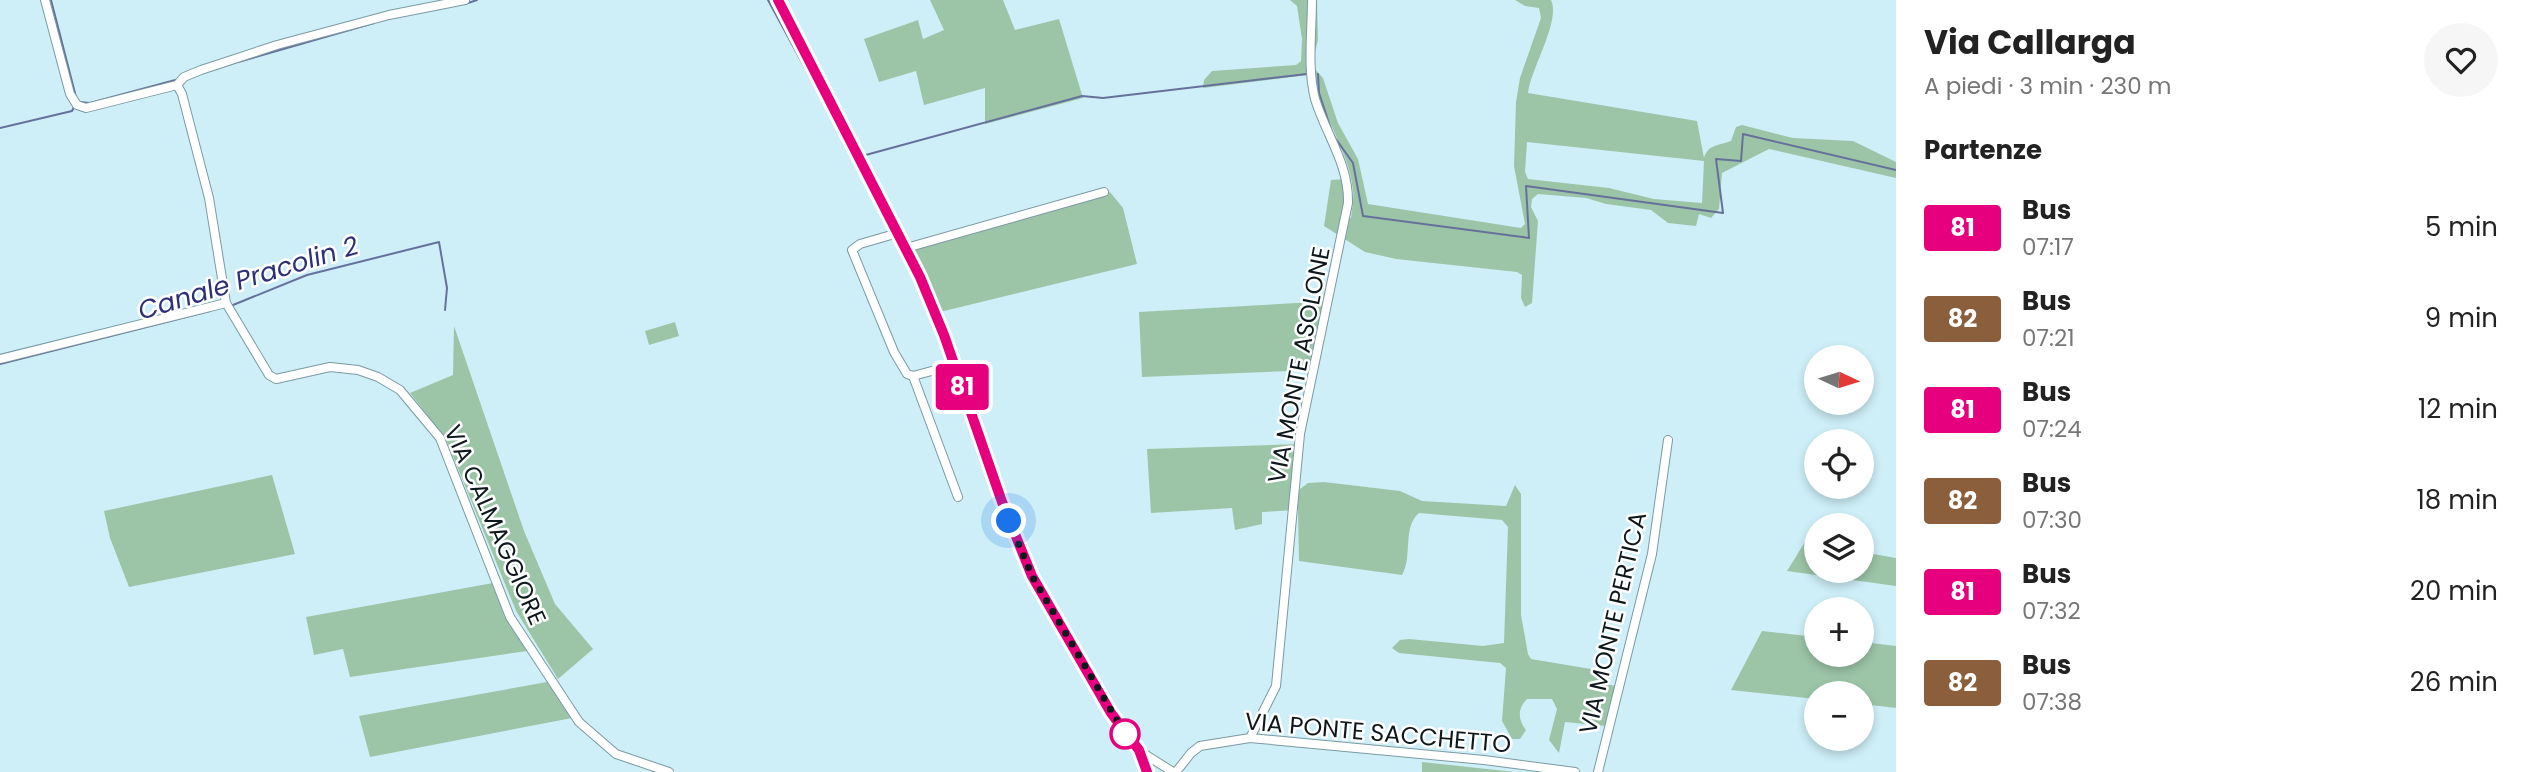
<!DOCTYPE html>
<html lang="it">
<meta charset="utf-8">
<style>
:root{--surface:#fff;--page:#f6f6f6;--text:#222;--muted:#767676}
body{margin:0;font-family:Poppins,sans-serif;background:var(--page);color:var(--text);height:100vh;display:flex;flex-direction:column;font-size:26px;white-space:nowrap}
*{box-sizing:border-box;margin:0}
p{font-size:23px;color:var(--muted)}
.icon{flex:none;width:38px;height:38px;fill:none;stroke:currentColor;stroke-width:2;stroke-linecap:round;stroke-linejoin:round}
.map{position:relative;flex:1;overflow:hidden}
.details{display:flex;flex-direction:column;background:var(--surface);width:630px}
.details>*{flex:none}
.badge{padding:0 14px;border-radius:5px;font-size:24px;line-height:46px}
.needle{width:46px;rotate:94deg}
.buttons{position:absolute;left:1804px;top:345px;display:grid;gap:14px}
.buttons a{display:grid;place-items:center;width:70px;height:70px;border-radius:50%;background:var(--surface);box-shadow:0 4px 10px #0003;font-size:35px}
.you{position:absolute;width:35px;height:35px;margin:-18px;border:5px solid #fff;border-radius:50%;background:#1a73e8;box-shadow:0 0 0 10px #1a73e833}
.map>.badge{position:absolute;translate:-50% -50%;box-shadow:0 0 0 4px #fff}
h2{padding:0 28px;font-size:26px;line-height:63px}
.round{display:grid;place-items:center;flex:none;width:74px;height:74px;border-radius:37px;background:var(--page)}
.head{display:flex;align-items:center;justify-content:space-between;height:119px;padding:0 28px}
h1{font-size:33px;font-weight:700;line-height:52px}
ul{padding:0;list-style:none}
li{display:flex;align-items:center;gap:21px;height:91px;padding:0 28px}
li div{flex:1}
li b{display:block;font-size:26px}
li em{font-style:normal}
li .badge{min-width:77px;font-weight:700;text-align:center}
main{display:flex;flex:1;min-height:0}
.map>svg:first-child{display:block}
.green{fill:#9cc5a8;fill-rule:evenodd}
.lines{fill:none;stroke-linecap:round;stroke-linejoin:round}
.stream{stroke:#66719b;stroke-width:2}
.minor-casing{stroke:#7b9aa2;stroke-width:10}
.minor{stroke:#fff;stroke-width:8}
.line-casing{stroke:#fff;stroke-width:16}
.line{stroke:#e6007e;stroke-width:10}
.walk{stroke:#0c181b;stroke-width:7;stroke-dasharray:0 12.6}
.stop-dot{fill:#fff;stroke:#e6007e;stroke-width:3.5}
.labels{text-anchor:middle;stroke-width:5;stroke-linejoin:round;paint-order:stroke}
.street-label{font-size:24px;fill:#0c181b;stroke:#fff}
.water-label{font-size:26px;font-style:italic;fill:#2c3076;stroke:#fff}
</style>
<main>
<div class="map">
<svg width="1896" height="772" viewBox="0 0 1896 772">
<rect width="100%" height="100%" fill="#ceeff8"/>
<path class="green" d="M930 0H1003L1015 30 1059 19 1083 98 985 124V88L924 105 916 71 879 82 864 39 918 20 923 39 944 30Z
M1290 0H1317L1318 40 1314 56 1315 69 1323 78 1338 123 1358 159 1368 204 1521 228 1525 224 1514 166 1516 102 1520 78 1541 18 1539 8 1525 6 1515 0H1551C1561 21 1531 68 1528 93L1697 121 1704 158C1708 144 1718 146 1731 141L1736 127 1742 125 1793 138 1853 141 1896 162V178L1769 149 1722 173 1719 209 1711 218 1699 214 1696 226 1668 223 1651 210 1606 204 1586 198 1538 194 1532 199 1531 207 1538 221 1532 303 1525 307 1521 298 1522 275 1517 272 1396 259 1365 252 1324 226 1331 180 1345 179 1343 219 1351 218C1352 209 1354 199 1353 190 1349 149 1320 115 1315 74L1203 88 1204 80 1212 71 1296 65 1301 61 1302 39 1297 6ZM1527 142 1704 161 1702 203 1654 199 1609 188 1528 179 1525 172Z
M1110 192 1123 208 1137 264 940 312 912 250Z
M1332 301 1316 370 1142 377 1139 312Z
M675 322 679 336 649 345 645 331Z
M454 326 524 531 555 604 593 649 558 679 516 611 446 439 410 393 453 375Z
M1299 444 1298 496 1300 489 1308 483 1324 482 1400 491 1422 501 1506 506 1515 485 1521 494V615L1528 654 1531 659 1591 669 1604 676 1601 683 1616 686 1606 726 1565 722 1559 753 1549 740 1557 709 1552 699H1527C1517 709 1518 720 1526 730L1520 739H1512L1502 721 1506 668 1500 663 1399 653 1392 648 1400 640 1409 639 1483 646 1504 643 1508 527 1502 520 1419 513C1402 527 1413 557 1402 575L1299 561 1298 510 1262 512V524L1235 530 1232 508 1151 513 1147 449Z
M272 475 295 554 129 587 110 538 104 511Z
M1805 542 1816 544V570H1862V552L1896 558V586L1787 571Z
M493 583 506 615 527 651 350 677 343 649 314 655 306 617Z
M1762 631 1816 637V654H1862V642L1896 646V708L1862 704V693H1816V699L1731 690Z
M547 682 572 718 370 757 359 716Z
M1422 762 1515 772H1422Z"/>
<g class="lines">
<path class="stream" d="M51 0 76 97
M768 0 854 158
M465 4 477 0
M238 62 374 23
M1318 74 1319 93 1333 135 1353 163 1363 216 1529 238 1526 186 1723 213 1716 159 1741 161 1743 134 1896 170
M79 102 90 103 179 79
M0 128 72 111 75 105
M862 156 1082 96 1103 98 1307 74
M233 305 307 275 439 242 447 288 445 310
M0 364 210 311"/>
<defs>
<path id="minor" d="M45 0 70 94 77 105 86 108 177 85 182 94 209 198 226 303 269 375 276 379 330 367 358 370 378 377 400 390 440 438 510 617 579 722 616 754 669 772
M778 0 920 277 1017 540 1053 613 1119 726 1138 750 1173 772
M177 85 184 77 201 70 277 45 389 15 465 0
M898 233 860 244 852 250 894 352 907 374 913 376 954 365
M906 248 1104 192
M0 359 226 303
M913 376 958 497
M1250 738 1276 686 1300 434 1348 203C1349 164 1326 135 1315 99 1307 68 1312 32 1312 0
M1138 750 1147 772
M1176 772 1191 753 1200 746 1250 738 1484 760 1575 772
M1598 772 1652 554 1668 440"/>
</defs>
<use href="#minor" class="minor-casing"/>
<use href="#minor" class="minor"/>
</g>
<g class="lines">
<defs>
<path id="line" d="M778 0 920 277 944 335 1002 502 1032 576 1111 713 1139 750 1147 772"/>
</defs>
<use href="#line" class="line-casing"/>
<use href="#line" class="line"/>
<path class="walk" d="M1009 521 1032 576 1125 734"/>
</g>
<circle class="stop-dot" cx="1125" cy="734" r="14"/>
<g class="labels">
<g class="street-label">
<text transform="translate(1299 365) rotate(-79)" y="8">VIA MONTE ASOLONE</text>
<text transform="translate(495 525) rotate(66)" y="8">VIA CALMAGGIORE</text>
<text transform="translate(1613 623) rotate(-77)" y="8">VIA MONTE PERTICA</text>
<text transform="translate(1378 733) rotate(5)" y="8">VIA PONTE SACCHETTO</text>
</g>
<g class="water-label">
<text transform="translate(248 278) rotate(-17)" y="9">Canale Pracolin 2</text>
</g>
</g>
</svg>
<div class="buttons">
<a><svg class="needle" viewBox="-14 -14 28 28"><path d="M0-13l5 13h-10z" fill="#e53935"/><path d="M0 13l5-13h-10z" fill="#767676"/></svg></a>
<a><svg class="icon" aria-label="locate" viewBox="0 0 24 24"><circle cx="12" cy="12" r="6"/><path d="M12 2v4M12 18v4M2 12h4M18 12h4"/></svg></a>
<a><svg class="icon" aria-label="layers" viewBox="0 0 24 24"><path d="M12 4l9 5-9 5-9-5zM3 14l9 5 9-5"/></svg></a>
<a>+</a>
<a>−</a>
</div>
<div class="you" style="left:1009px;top:521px"></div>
<b class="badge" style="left:962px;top:387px;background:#e6007e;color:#fff">81</b>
</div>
<section class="details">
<div class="head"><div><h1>Via Callarga</h1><p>A piedi · 3 min · 230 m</p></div><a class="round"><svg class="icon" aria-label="heart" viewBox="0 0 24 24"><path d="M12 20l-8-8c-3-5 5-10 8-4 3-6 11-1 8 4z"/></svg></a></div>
<h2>Partenze</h2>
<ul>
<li><span class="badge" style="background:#e6007e;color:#fff">81</span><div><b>Bus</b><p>07:17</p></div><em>5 min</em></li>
<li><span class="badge" style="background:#8b5e3c;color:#fff">82</span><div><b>Bus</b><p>07:21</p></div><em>9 min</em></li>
<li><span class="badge" style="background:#e6007e;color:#fff">81</span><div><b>Bus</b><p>07:24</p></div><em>12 min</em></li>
<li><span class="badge" style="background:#8b5e3c;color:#fff">82</span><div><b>Bus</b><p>07:30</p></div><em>18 min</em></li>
<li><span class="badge" style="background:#e6007e;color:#fff">81</span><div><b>Bus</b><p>07:32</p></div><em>20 min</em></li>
<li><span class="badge" style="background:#8b5e3c;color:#fff">82</span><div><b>Bus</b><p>07:38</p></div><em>26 min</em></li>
</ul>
</section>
</main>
